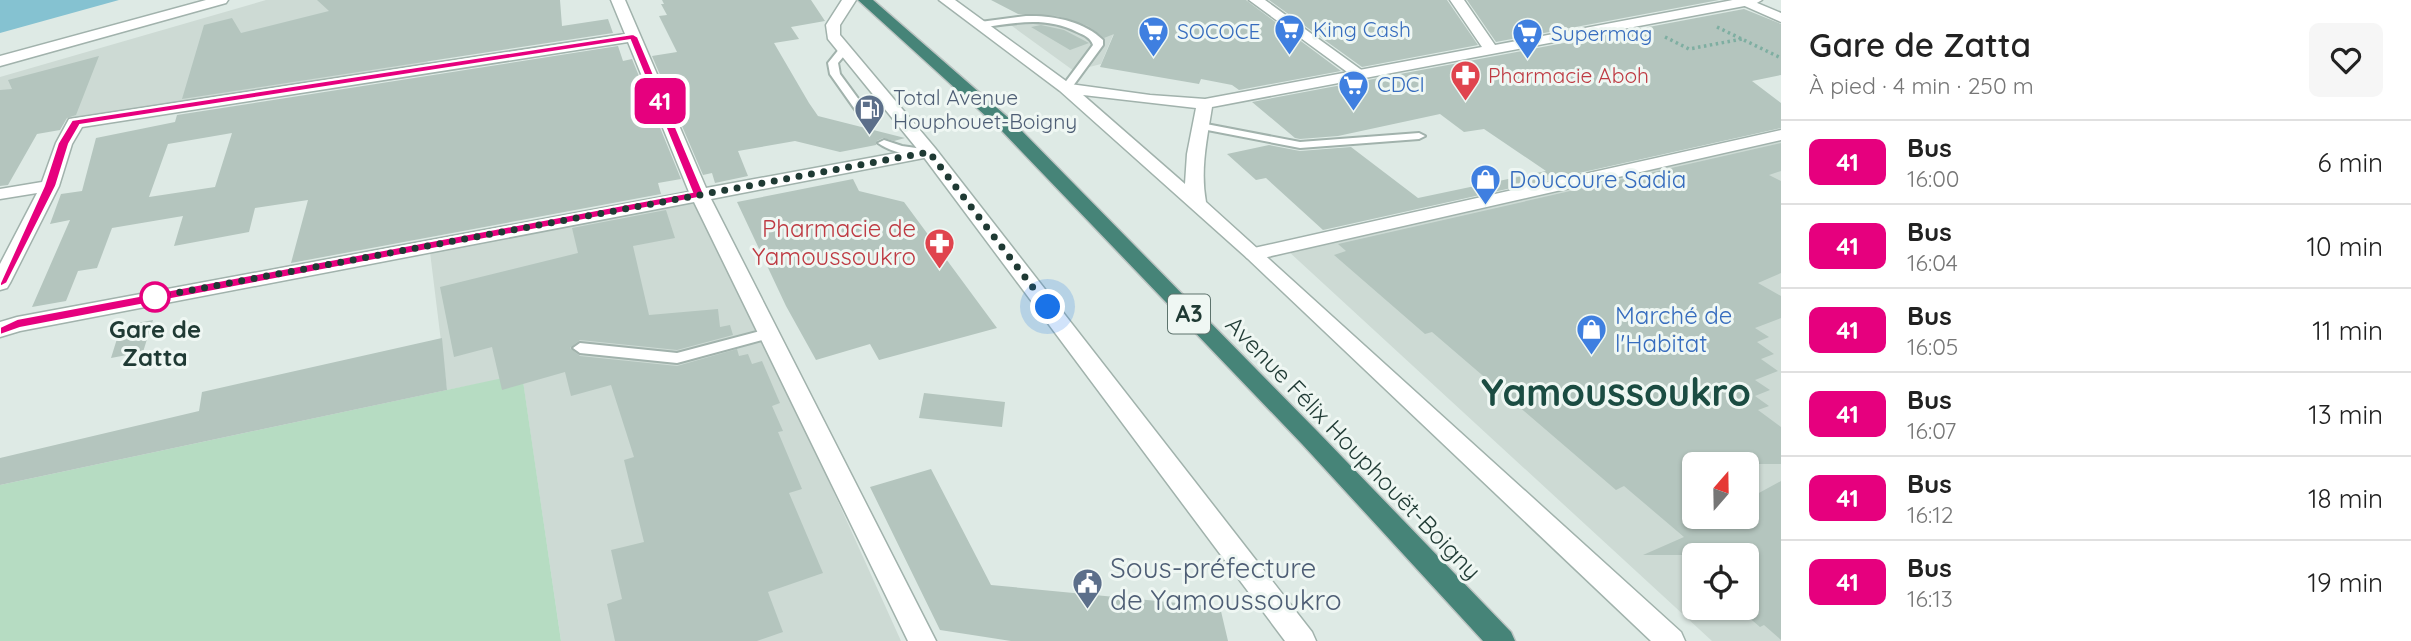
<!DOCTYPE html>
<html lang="fr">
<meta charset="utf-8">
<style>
:root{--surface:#fff;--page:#f6f6f6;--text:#222;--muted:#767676;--line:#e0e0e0}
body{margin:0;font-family:Quicksand,sans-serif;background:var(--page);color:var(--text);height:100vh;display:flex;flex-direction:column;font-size:26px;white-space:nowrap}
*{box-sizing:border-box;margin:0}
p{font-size:23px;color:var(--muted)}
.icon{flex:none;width:38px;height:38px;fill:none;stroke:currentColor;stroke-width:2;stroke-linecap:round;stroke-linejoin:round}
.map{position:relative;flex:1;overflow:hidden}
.side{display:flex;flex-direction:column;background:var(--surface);width:630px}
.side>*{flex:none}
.badge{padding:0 14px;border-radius:10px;font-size:24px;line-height:46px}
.needle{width:46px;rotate:20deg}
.controls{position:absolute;left:1682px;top:452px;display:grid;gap:14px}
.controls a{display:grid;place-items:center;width:77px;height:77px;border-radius:10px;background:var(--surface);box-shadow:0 2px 5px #0004;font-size:35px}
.you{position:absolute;width:35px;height:35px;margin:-18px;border:5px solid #fff;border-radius:50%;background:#1a73e8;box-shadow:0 0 0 10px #1a73e833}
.map>.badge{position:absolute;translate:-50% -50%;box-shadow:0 0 0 4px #fff}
.round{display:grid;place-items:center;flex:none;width:74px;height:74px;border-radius:10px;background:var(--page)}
.summary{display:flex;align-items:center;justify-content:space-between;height:119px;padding:0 28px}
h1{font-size:33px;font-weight:600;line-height:52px}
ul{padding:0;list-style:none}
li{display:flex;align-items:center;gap:21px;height:84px;padding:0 28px;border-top:2px solid var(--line)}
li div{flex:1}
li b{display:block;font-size:26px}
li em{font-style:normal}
li .badge{min-width:77px;font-weight:700;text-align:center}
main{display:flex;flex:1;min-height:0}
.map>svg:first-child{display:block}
.built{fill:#cddad4;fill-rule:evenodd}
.green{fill:#b6dcc2}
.water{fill:#85c2d1}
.building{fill:#b4c5be;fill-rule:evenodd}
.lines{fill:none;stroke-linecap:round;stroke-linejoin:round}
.service-casing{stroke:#a1b2ac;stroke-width:4}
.minor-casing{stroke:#a1b2ac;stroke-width:3}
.tertiary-casing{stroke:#a1b2ac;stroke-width:3}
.trunk-casing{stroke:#bcc4c2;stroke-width:3}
.path{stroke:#7eaea1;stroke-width:3.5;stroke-dasharray:2.5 3.5;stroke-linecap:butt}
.service{fill:#fff;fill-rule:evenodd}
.minor{fill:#fff;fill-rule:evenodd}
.tertiary{fill:#fff;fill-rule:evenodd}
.trunk{fill:#468478;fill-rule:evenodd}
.line{fill:#e6007e;stroke:#fff;stroke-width:2}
.walk{stroke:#1f3a34;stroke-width:7;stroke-dasharray:0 12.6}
.stop-dot{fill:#fff;stroke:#e6007e;stroke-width:3.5}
.labels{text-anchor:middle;stroke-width:6;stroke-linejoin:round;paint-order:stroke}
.far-shop-label{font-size:21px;fill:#366cbe;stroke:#eff7f3;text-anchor:start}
.far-health-label{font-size:21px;fill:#be3a42;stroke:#eff7f3;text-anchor:start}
.far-service-label{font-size:21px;fill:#4e5e75;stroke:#eff7f3;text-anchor:start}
.shield{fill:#eff7f3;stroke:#5d736d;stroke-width:2}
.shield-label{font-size:23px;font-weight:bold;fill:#1f3a34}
.shop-label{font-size:24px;fill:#366cbe;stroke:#eff7f3;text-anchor:start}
.health-label{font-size:24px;fill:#be3a42;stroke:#eff7f3;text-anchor:end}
.stop-label{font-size:24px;font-weight:bold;fill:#1f3a34;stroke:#eff7f3}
.street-label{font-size:24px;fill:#1f3a34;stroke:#eff7f3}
.near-service-label{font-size:28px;fill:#4e5e75;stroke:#eff7f3;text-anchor:start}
.town-label{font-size:38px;font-weight:bold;fill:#1b4c42;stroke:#eff7f3}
</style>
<main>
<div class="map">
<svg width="1781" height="641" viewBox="0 0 1781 641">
<rect width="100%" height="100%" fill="#deeae5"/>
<path class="built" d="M266 0H416L428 64 0 128V77Z
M1104 1 1141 33 1113 35 1101 64 1074 71 1001 18Z
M1781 140V641H1712L1287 250ZM1694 464H1746V516H1694ZM1694 555H1746V607H1694Z
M699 194 901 641H561L522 375 447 390 429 244Z"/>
<path class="green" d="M522 374 561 641H0V485Z"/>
<path class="water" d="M0 0H119L0 33Z"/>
<path class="building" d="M317 0H560L562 26 608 19 613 33 182 99 204 25 232 18 241 33 329 11Z
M662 0H811L825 21 791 27 799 39 774 43 809 103 818 116 905 138 894 141 883 138 877 141 876 145 840 152 795 141 738 151 748 176 715 183 712 173 703 175 652 56 677 52 659 16 667 15 661 4H664Z
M991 0H1246L1341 71 1239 90 1232 85 1201 79 1199 84 1100 67 1114 34 1104 38 1088 26 1057 16 1018 14Z
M1269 0H1447L1478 45 1362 67Z
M1467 0H1719L1496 42Z
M1744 9 1781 24V75L1752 81 1781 103V128L1323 230 1266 178 1256 180 1227 154 1269 145 1300 151 1351 147 1418 198 1546 171 1484 129 1464 132 1440 114 1338 136 1300 139 1295 138 1252 102Z
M1041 25 1064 30 1089 43 1070 50 1031 27Z
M618 46 623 61 632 59 681 179 658 183 661 194 291 263 308 200 255 208 249 232 174 246 183 216 112 228 97 268 78 271 66 301 32 307 70 220 50 224 61 194 82 191 96 138 175 122 177 115ZM232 133 215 187 149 197 168 144Z
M99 56 76 115 67 118 60 130 37 134 8 185 0 186V90L12 89 8 80Z
M1781 143V171L1769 175 1781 181V273L1758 283 1781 296V318L1755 328 1769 337 1757 342 1774 354 1761 359 1778 371 1755 380 1770 390 1755 396 1769 406 1758 410 1781 427V464H1694V516H1710L1718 523 1736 516H1746V500L1781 481V640L1764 625 1760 627 1746 615V555H1643L1684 537 1624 486 1616 490 1432 332 1425 334 1334 255 1346 251 1338 244Z
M853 179 859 191 904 202 997 328 879 360 870 344 816 360 786 306 737 202Z
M666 210 675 238 633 246 649 315 718 309 720 327 730 325 733 335 677 350 580 340 570 348 580 356 677 366 737 349 739 356 748 354 752 364 762 361 780 403 772 406 783 431 778 432 802 489 789 493 823 573 768 592 783 632 757 641H615L607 604 622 599 611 550 644 542 624 460 634 457 611 385 571 396 565 372 502 390 492 347 454 357 440 287 578 253 572 228Z
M153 320 143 352 111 358 121 326Z
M442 338 447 390 0 485V458L199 411 202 392Z
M924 393 1005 402 1002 427 919 418Z
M931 469 991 585 1220 607 1228 641H1011L940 630 870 487Z"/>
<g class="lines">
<defs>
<path id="service" d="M1026 16C1052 15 1084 21 1103 40V45L1070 90 1066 91 1061 88 1093 45C1091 38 1084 35 1077 32 1046 16 1013 23 980 28L975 25 980 22Z
M840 48 849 50 838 63 840 74 876 123 874 125H866L830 74 828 63Z
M1201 123 1300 142 1419 133 1425 136 1419 139 1300 148 1197 128 1195 126Z
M884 140 902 146 930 150 932 152C919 160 890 152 878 143Z
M768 329 773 331 775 334 773 337 677 363 580 353 573 348 580 343 677 353Z"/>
<path id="minor" d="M611 0H625L706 188 929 147 938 152 929 157 711 199 936 641H908L694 202 20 331 0 337V322L17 317 689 192 628 42 82 127 72 144 59 186 10 283 7 288 0 290V264L37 193 0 199V189L42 182 56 143 69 119 625 34Z
M1249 0H1265L1367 74 1364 77H1354Z
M1731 0H1750L1781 13V22Z
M1781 130V140L1254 260 1247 258 1244 254 1247 250 1254 248Z"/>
<path id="tertiary" d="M206 0H228L226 3 0 66V56Z
M842 0H856L840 25V35L935 148 1312 632 1316 641H1285L923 156 828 39 826 25Z
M939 0H955L1070 84 1150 95 1205 99 1482 47 1450 0H1464L1495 45 1733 0H1762L1755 4 1212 107C1207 139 1200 170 1206 202L1681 632 1685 641H1651L1247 258 1060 91ZM1083 95 1196 108 1187 154 1185 184Z"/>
<path id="trunk" d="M858 0H873L1012 121 1318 432 1511 632 1515 641H1483L1302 444 1000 129Z"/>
</defs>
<use href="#service" class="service-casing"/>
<use href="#minor" class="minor-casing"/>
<use href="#tertiary" class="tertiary-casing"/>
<use href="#trunk" class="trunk-casing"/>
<path class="path" d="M1717 27 1781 58
M1665 37 1689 49 1742 39"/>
<use href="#service" class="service"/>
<use href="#minor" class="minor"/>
<use href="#tertiary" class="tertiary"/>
<use href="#trunk" class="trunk"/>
</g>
<path class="line" d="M633 34 638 37 704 194 703 197 20 328 0 335V327L17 319 692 192 630 40 80 125 69 144 56 186 7 283 0 287V283L44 186 58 143 72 120Z"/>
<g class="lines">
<path class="walk" d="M155 297 929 152 1048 307"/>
</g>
<defs>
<symbol id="supermarket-pin" viewBox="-11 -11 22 30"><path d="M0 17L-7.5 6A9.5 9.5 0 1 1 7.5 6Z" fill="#3f7fe0" stroke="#eff7f3"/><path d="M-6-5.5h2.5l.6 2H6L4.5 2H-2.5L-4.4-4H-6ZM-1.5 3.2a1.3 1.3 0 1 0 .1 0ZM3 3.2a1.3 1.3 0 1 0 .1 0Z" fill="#fff"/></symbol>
<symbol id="pharmacy-pin" viewBox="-11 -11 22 30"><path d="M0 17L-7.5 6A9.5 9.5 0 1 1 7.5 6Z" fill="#e0444e" stroke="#eff7f3"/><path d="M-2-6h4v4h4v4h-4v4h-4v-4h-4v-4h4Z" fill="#fff"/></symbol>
<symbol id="fuel-pin" viewBox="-11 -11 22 30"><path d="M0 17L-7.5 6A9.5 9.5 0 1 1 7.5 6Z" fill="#5c6f8a" stroke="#eff7f3"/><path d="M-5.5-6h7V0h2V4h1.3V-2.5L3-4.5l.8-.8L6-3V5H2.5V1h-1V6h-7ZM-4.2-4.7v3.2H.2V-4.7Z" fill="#fff"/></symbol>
<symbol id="shop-pin" viewBox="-11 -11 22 30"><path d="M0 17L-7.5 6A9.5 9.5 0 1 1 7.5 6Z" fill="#3f7fe0" stroke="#eff7f3"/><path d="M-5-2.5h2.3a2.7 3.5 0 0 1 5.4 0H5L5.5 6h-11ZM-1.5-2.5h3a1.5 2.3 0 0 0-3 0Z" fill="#fff"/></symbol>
<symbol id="civic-pin" viewBox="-11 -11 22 30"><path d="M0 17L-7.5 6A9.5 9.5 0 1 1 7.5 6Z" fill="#5c6f8a" stroke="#eff7f3"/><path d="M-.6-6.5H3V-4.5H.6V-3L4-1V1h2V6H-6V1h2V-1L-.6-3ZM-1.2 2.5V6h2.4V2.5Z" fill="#fff"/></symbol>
</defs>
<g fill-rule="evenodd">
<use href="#supermarket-pin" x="1272" y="12" width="35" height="47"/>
<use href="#supermarket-pin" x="1136" y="14" width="35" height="47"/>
<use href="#supermarket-pin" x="1510" y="16" width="35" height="47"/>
<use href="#pharmacy-pin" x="1448" y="58" width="35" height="47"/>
<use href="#supermarket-pin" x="1336" y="68" width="35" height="47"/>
<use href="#fuel-pin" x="852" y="92" width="35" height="47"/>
<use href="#shop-pin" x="1468" y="162" width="35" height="47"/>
<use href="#pharmacy-pin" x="922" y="226" width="35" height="47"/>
<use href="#shop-pin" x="1574" y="312" width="35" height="47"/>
<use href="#civic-pin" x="1070" y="566" width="35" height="47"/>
</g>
<circle class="stop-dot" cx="155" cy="297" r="14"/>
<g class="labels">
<g class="far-shop-label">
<text x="1313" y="37">King Cash</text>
<text x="1177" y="39">SOCOCE</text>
<text x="1551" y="41">Supermag</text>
<text x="1377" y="92">CDCI</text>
</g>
<g class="far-health-label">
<text x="1488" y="83">Pharmacie Aboh</text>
</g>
<g class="far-service-label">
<text x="893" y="105">Total Avenue<tspan x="893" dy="24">Houphouet-Boigny</tspan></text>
</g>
<rect class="shield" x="1168" y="294.5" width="42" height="39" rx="5"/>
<g class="shield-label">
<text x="1189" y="322">A3</text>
</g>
<g class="shop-label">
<text x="1509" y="188">Doucoure Sadia</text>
<text x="1615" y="324">Marché de<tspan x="1615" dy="28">l'Habitat</tspan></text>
</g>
<g class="health-label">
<text x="916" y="237">Pharmacie de<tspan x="916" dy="28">Yamoussoukro</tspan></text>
</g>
<g class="stop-label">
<text x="155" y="338">Gare de<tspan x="155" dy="28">Zatta</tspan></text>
</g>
<g class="street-label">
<text transform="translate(1353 448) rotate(46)" y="8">Avenue Félix Houphouët-Boigny</text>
</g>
<g class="near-service-label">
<text x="1110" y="578">Sous-préfecture<tspan x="1110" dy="32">de Yamoussoukro</tspan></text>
</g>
<g class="town-label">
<text x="1616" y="406">Yamoussoukro</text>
</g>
</g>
</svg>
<div class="controls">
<a><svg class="needle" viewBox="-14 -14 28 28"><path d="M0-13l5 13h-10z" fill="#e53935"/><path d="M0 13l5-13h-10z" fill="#767676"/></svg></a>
<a><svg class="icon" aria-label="locate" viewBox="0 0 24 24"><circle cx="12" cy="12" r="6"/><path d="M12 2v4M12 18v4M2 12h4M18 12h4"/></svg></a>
</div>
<div class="you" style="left:1048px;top:307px"></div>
<b class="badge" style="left:660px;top:101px;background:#e6007e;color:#fff">41</b>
</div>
<section class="side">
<div class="summary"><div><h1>Gare de Zatta</h1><p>À pied · 4 min · 250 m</p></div><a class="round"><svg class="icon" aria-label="heart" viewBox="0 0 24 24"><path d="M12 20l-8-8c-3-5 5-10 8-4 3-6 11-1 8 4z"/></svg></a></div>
<ul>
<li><span class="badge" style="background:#e6007e;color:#fff">41</span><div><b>Bus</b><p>16:00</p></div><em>6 min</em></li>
<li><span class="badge" style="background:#e6007e;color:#fff">41</span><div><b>Bus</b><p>16:04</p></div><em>10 min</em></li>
<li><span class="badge" style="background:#e6007e;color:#fff">41</span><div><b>Bus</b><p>16:05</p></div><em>11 min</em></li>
<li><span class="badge" style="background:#e6007e;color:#fff">41</span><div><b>Bus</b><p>16:07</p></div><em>13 min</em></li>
<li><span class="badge" style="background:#e6007e;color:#fff">41</span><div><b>Bus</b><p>16:12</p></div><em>18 min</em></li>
<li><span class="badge" style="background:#e6007e;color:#fff">41</span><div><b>Bus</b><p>16:13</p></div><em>19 min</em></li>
</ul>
</section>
</main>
